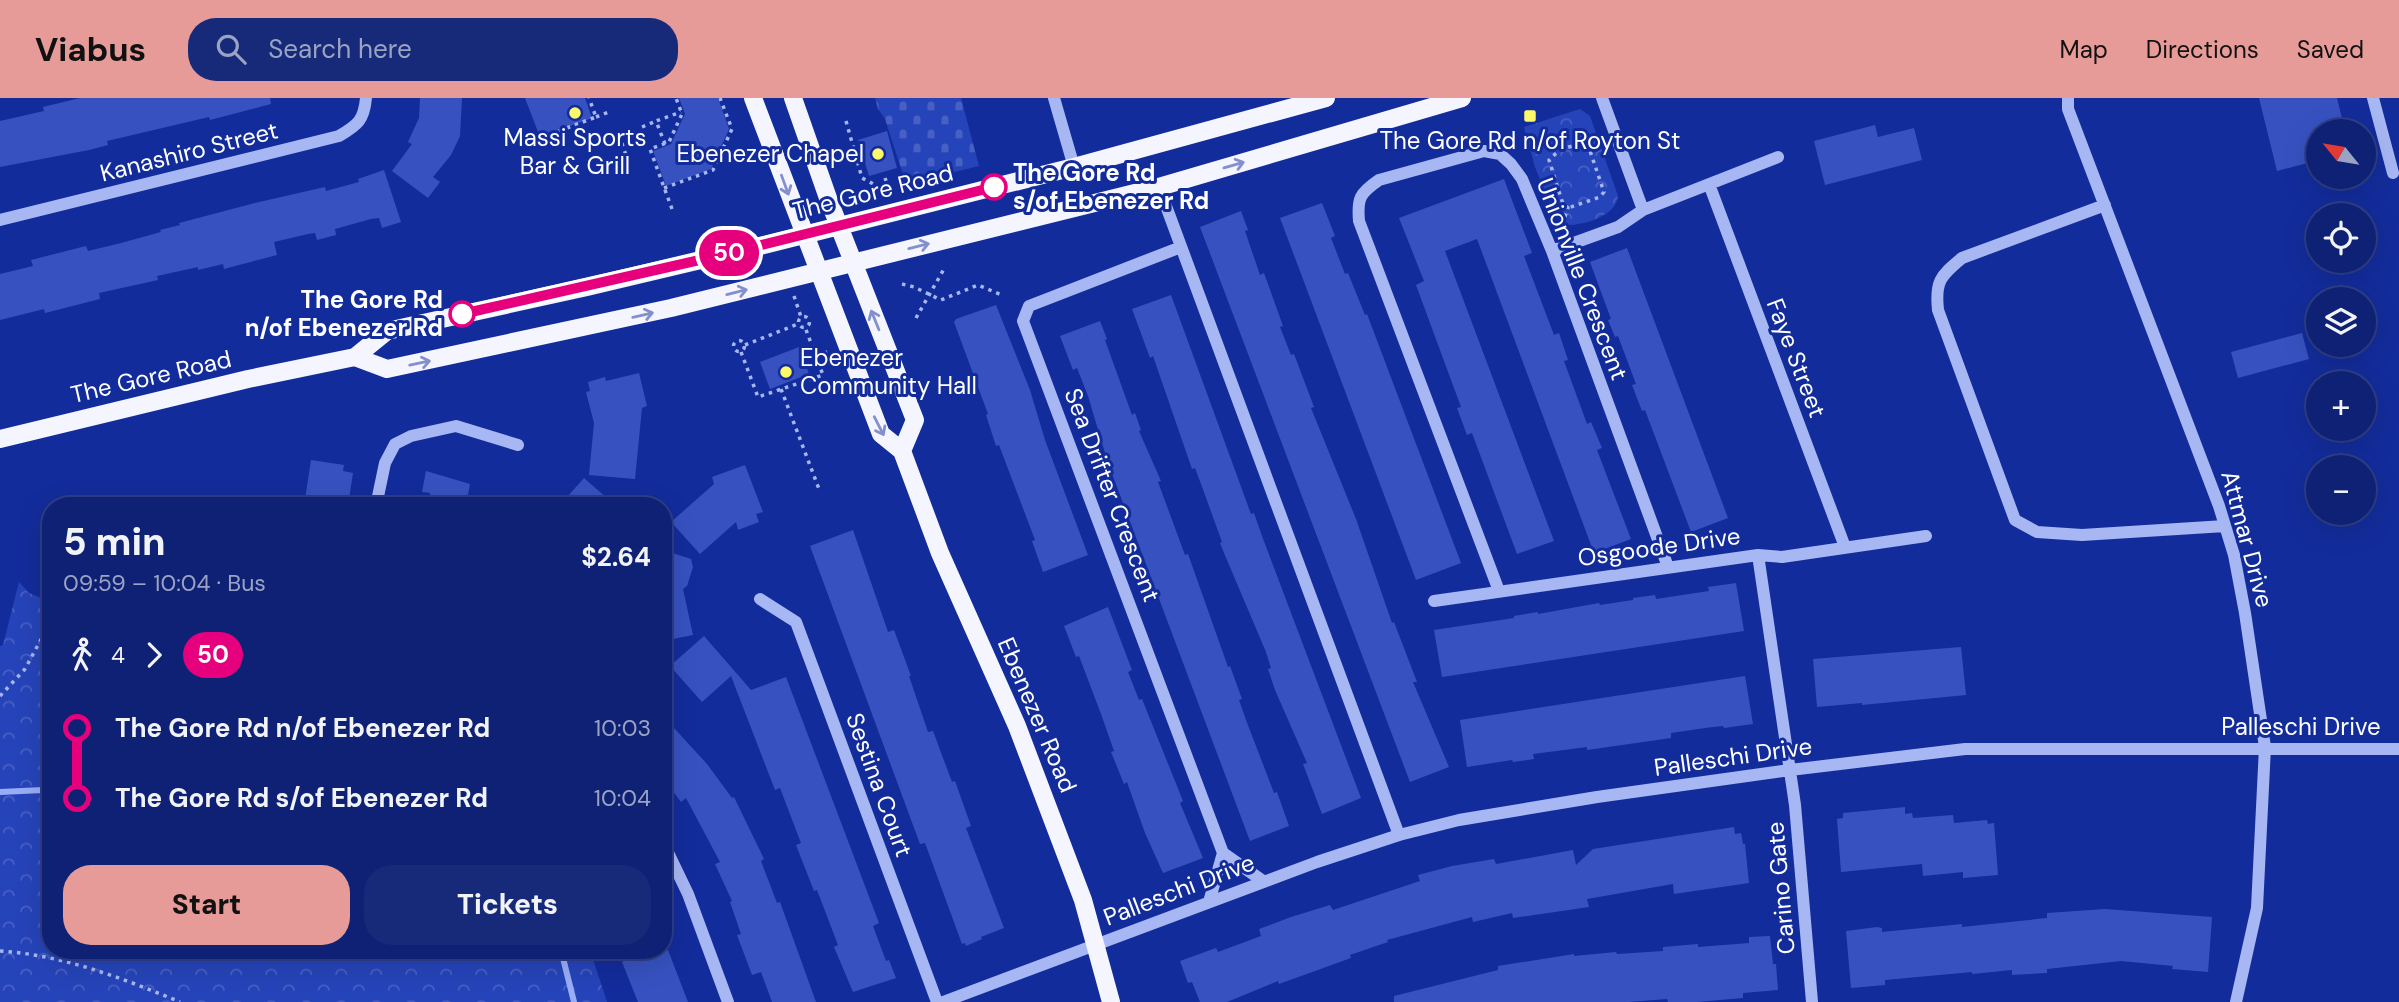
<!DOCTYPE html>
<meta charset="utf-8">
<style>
:root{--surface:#0e2174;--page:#172979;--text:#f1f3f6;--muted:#9ba3c5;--line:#2e3e86;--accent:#e69b98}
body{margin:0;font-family:"DM Sans",sans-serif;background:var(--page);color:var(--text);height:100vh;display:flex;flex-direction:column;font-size:26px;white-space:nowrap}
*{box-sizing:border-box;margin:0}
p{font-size:23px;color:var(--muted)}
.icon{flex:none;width:38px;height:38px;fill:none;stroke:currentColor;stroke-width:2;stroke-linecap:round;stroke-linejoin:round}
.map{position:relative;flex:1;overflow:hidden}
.side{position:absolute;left:42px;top:399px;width:630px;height:462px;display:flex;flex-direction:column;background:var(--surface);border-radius:28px;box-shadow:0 7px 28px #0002,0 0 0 2px var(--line)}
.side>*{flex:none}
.badge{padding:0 14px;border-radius:23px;font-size:24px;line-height:46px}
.needle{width:46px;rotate:300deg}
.controls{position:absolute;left:2306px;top:21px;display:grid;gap:14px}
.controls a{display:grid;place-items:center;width:70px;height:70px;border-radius:50%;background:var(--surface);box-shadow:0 7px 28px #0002,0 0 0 2px var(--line);font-size:35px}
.map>.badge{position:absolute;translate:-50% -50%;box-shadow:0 0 0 4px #fff}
.legs{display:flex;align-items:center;gap:10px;height:77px;padding:0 21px;font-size:23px}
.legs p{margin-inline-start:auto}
.summary{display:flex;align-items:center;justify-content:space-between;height:119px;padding:0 21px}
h1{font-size:38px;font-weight:800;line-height:52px}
.cta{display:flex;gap:14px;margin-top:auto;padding:14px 21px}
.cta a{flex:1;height:80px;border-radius:28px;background:var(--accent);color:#111;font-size:28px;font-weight:800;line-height:80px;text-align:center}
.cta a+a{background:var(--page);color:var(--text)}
ul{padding:0 21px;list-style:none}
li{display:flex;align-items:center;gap:24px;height:70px;font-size:26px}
li i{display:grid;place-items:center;width:10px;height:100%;margin:0 9px;background:currentColor}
li i::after{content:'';width:18px;height:18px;margin:-9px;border:5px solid;border-radius:50%;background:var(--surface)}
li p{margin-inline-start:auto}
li:first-child i{background:linear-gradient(#0000 50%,currentColor 0)}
li:last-child i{background:linear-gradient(currentColor 50%,#0000 0)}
header{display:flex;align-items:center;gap:42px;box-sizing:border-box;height:98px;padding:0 35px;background:var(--accent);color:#111}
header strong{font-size:33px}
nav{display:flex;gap:38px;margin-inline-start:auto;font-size:24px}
.search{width:490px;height:63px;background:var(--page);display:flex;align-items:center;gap:18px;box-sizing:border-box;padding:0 24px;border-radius:28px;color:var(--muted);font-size:26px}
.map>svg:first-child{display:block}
.cemetery{fill:url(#cemetery-stones)}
.park{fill:url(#park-crowns)}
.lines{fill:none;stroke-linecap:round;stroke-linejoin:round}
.stream{stroke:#99adf6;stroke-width:6}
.building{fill:#3752c0}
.path{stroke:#a7b7f3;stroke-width:3.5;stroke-dasharray:3.5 5;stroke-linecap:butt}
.minor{stroke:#a7b7f3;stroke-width:12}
.major{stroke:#f4f5ff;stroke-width:18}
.oneway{stroke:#8490cd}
.line-1-casing{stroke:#fff;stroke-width:16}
.line-1{stroke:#e6007e;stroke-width:10}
.poi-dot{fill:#fff96a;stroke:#132c9b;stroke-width:2.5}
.stop-1-dot{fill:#fff;stroke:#e6007e;stroke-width:3.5}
.labels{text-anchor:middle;stroke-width:6;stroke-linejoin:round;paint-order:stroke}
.poi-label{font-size:24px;fill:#fff;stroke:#132c9b}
.street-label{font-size:24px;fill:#fff;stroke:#132c9b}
.stop-label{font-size:24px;font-weight:bold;fill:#fff;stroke:#132c9b;text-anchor:start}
</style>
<header>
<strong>Viabus</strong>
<div class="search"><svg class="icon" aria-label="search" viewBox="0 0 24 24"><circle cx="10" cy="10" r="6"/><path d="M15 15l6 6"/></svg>Search here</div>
<nav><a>Map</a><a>Directions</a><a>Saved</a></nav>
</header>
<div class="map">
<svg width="2399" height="904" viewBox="0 0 2399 904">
<defs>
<pattern id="cemetery-stones" width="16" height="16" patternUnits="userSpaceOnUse" patternTransform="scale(1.75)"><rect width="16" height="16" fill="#2644b9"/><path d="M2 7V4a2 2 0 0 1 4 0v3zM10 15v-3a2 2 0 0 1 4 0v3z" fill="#4760c4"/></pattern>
<pattern id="park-crowns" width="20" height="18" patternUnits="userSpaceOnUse" patternTransform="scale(1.75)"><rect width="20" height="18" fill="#2644b9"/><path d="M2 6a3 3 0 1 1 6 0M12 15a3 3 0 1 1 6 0" fill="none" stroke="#4760c4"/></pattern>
</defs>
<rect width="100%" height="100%" fill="#132c9b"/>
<path class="cemetery" d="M875 0H961L979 68 906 86 885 21 878 11Z"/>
<path class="park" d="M1580 11 1590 18 1618 98C1616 117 1588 126 1570 127L1564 126 1555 119 1535 69 1524 29Z
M19 484 29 495 51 504V554L45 560 51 566V852H590L607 904H0V548L3 547Z"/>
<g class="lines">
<path class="stream" d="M0 694 43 692 51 700
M561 852 574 904"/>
</g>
<path class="building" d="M80 0H270L271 6 210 22 209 19 107 43 108 47 89 52 0 69V23L44 13 43 9Z
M420 0H462L460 38 451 57 433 79 440 84 428 100 392 73 412 46 408 44 419 20Z
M525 0H585L592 20 540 39Z
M679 0H718L729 31 711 71 666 88 653 53 671 46 685 16Z
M2259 0H2337L2345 33H2319V62L2277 73Z
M1875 27 1878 39 1914 30 1922 62 1825 87 1814 43Z
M887 33 897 70 869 78 858 42Z
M384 72 401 124 382 130 379 120 371 121 335 131 336 137 317 142 315 135 308 136 274 144 277 157 224 171 223 166 198 172V169L157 178 158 182 99 195 100 201 45 215 44 211 0 222V176L33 168 31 162 86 148 88 153 121 145 161 134 160 132 180 127 179 125 255 105 325 89 326 93 359 84 358 81Z
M1504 81 1532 155 1524 158 1554 237 1559 235 1568 262 1564 263 1587 326 1591 324 1602 350 1597 352 1631 441 1594 455 1477 141 1445 153 1554 443 1517 456 1472 335 1467 337 1457 310 1461 309 1416 187 1424 183 1399 120Z
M1322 105 1335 138 1331 140 1345 176 1348 175 1365 217 1367 216 1461 465 1416 482 1280 120Z
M1241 113 1248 132 1245 133 1260 177 1264 175 1283 228 1280 229 1291 257 1294 256 1314 309 1311 310 1356 421 1392 525 1394 524 1417 584H1413L1449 669 1410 684 1200 129Z
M1627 150 1728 420 1691 434 1645 312 1642 313 1632 287 1636 286 1618 238 1615 239 1608 222 1611 221 1590 164Z
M1171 197 1251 416 1254 415 1262 438 1361 700 1322 716 1303 666 1307 665 1275 592 1268 571 1271 570 1266 554 1224 455 1220 445 1222 444 1201 386 1195 370 1192 371 1153 258 1150 260 1132 211Z
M996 207 1030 292 1045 342 1088 457 1043 474 1032 443 1035 442 999 347 996 348 986 317 988 316 954 224 956 221Z
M1100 223 1107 241 1105 242 1132 317 1135 315 1141 332 1139 333 1161 383 1158 384 1185 457 1188 456 1228 569 1230 568 1242 601 1239 602 1246 622 1274 695 1277 694 1289 728 1250 743 1108 365 1088 298 1077 270 1073 272 1060 238Z
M2302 235 2309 261 2238 280 2231 254Z
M799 249 809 276 770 291 760 264Z
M639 275 647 308 642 310 635 381 589 377 594 325 586 294 590 293 588 284 605 279 606 283Z
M311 362 344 367 343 373 353 375 348 408H304Z
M745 367 763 414 756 416 759 424 738 432 736 424 700 456 671 424 714 386 712 379Z
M426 373 470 386 466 408H428L430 395 422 394Z
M584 380 616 408H559Z
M853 432 888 534 894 532 911 578H909L928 634 933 633 952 684 955 683 971 728 966 730 1004 830 981 839 982 841 966 848 965 845 962 846 925 745 920 746 810 448Z
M663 452 691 461 693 469 687 488 683 491 693 537 663 543Z
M1736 485 1744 533 1442 579 1434 532 1514 520V518L1538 514V516L1599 505 1600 507 1633 502V500L1655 497 1656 501 1709 493 1708 489Z
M1108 509 1132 572 1128 574 1139 602 1142 601 1183 703 1180 705 1203 760 1163 775 1145 735 1127 684 1124 686 1111 654 1114 653 1101 616 1079 558 1076 559 1064 528Z
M704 538 751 592 786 579 879 825 873 828 886 863 889 862 896 880 853 894 834 849 838 847 817 792 814 793 796 747 801 745 780 690 775 692 731 578 702 604 670 568Z
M1961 549 1966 597 1862 607V605L1817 609 1813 561Z
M1745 578 1753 626 1724 630 1723 628 1705 630 1671 635V640L1587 652V649L1533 656 1534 661 1513 664 1512 662 1467 669 1460 622Z
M663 618 707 666 732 700 734 699 764 761 761 763 777 805 780 804 816 904H772L761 874 752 877 737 837 741 836 730 804 732 803 715 766 720 764 686 700 681 704 663 680Z
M1905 709V716L1912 715 1913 720 1953 717 1954 725 1987 722 1988 726 1994 725 1998 777 1963 780V774L1923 778 1922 766 1841 774 1837 721 1843 720V715Z
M1734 729 1735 736 1741 735 1743 746H1745L1749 785 1674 796 1673 786 1587 801 1589 809 1513 820 1512 815 1473 824 1472 819 1387 842 1388 844 1350 857 1351 860 1279 886 1278 883 1227 904H1200L1192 884 1188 885 1180 863 1216 850 1218 854 1261 838 1259 831 1291 819 1330 807 1333 812 1420 783 1418 777 1452 768 1494 761 1496 766 1573 752 1576 767 1593 751Z
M2105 811 2212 819 2208 874 2172 871 2173 868 2121 863 2047 871V875L2012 877V872L1972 876V874L1885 882V887L1851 890 1846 833 1877 829 1882 830V834L1962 826V829L2047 820V815Z
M1770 838 1773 866H1776L1778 892 1743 895V900L1697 904H1668L1667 901 1628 904H1394V898L1498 872V868L1574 856V858L1616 854 1617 856 1663 853V849L1698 846V849L1749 845V839Z
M621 852H668L688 904H638L622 864 625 862Z"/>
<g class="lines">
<path class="path" d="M596 19 609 14
M846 23 862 80 881 90 888 88 885 80
M642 29 656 23
M619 37 627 60
M543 39 596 19 589 0
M665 46 656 23 681 14
M664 90 713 72 732 31 720 0
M672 111 650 51 669 44 682 16 676 0
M1562 127 1568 110 1562 103 1549 62C1557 52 1579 42 1589 50L1604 94 1600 99 1568 110
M902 186 914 189 941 202 978 187 1004 198
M794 198 801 219
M798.5 224a5.5 5.5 0 1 1 11 0a5.5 5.5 0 1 1-11 0Z
M916 220 944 171
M733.5 248a5.5 5.5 0 1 1 11 0a5.5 5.5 0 1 1-11 0Z
M745 247 798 226
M741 254 758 299 823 277 805 229
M816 258 830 253
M781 291 819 391
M0 598 25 571 51 523
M0 853C63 857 122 880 180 904"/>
<path class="minor" d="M1054 0 1074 69
M1602 0 1643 112
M2068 0V11L2219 408 2234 457 2245 515 2265 649 2257 810 2236 904
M2373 0 2393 75
M1709 86 1845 449
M1159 89 1399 737
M2105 107 1962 160C1940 178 1935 184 1938 212L2015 422 2037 434 2082 437 2225 428
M0 122 339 38C358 27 364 22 366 0
M1181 149 1029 208 1023 223 1223 755 1263 783
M1552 153 1618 129 1643 112 1778 59
M376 408 385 365 395 346 411 338 456 328 518 347
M1758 457 1782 459 1926 438
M1499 493 1359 123C1357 100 1360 95 1379 82L1484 53 1500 56 1511 66 1522 81 1552 153 1668 469
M760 501 796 524 937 904
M1434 503 1758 457 1795 707 1812 904
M663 744 688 796 728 904
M1209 804 1223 755
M943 904 1317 764 1399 737 1459 722 1597 699 1790 672 1965 651H2399"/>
<path class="major" d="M753 0 881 336 902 353 940 455 1017 628 1083 802 1111 904
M793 0 828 100 915 322 902 353
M355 259 387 271 671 210 1159 89 1462 0
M0 341 248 281 355 259 387 233 587 189 768 146 1074 69 1326 0"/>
</g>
<defs><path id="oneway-shaft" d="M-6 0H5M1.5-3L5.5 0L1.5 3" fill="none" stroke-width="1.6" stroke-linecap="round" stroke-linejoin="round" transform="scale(1.75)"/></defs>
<g class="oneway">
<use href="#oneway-shaft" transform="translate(1234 67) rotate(-16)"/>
<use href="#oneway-shaft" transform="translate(785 87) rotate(70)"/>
<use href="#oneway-shaft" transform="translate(919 148) rotate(-14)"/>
<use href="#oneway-shaft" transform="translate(737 194) rotate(-14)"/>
<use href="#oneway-shaft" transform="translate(643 217) rotate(-13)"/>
<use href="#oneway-shaft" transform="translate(875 222) rotate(-112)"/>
<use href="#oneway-shaft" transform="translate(420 265) rotate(-12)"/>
<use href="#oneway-shaft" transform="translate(879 328) rotate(63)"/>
</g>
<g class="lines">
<defs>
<path id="line-1" d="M462 216 717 158 994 89"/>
</defs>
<use href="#line-1" class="line-1-casing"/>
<use href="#line-1" class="line-1"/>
</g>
<g class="poi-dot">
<circle cx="575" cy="15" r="7"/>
<rect x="1523" y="11" width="14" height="14" rx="3.5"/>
<circle cx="878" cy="56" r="7"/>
<circle cx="786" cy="274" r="7"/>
</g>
<g class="stop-1-dot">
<circle cx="994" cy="89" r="12"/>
<circle cx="462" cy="216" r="12"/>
</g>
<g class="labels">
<g class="poi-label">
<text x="575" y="48">Massi Sports<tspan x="575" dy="28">Bar &amp; Grill</tspan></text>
<text x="1530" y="51">The Gore Rd n/of Royton St</text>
<text x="864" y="64" text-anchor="end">Ebenezer Chapel</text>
<text x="800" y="268" text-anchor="start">Ebenezer<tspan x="800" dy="28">Community Hall</tspan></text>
</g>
<g class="street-label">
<text transform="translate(189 54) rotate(-14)" y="8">Kanashiro Street</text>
<text transform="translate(873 94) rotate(-14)" y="8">The Gore Road</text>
<text transform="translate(1582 181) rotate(69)" y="8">Unionville Crescent</text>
<text transform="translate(1796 260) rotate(69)" y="8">Faye Street</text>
<text transform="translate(151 279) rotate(-13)" y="8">The Gore Road</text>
<text transform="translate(1112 397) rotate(69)" y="8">Sea Drifter Crescent</text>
<text transform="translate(2247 441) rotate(75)" y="8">Attmar Drive</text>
<text transform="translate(1659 449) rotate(-8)" y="8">Osgoode Drive</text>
<text transform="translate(1037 617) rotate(67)" y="8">Ebenezer Road</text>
<text x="2301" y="637">Palleschi Drive</text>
<text transform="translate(1733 659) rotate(-8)" y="8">Palleschi Drive</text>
<text transform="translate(879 687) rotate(70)" y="8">Sestina Court</text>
<text transform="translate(1781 790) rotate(-95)" y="8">Carino Gate</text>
<text transform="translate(1179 792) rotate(-21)" y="8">Palleschi Drive</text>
</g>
<g class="stop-label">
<text x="1013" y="83">The Gore Rd<tspan x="1013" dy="28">s/of Ebenezer Rd</tspan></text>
<text x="443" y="210" text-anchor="end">The Gore Rd<tspan x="443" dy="28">n/of Ebenezer Rd</tspan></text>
</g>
</g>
</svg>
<div class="controls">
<a><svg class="needle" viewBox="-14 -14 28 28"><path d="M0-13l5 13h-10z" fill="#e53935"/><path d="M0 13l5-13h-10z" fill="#9ba3c5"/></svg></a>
<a><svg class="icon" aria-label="locate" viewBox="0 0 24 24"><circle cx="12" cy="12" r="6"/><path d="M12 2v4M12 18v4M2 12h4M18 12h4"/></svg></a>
<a><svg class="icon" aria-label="layers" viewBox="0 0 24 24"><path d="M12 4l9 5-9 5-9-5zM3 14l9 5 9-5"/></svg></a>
<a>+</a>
<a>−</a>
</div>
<b class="badge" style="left:729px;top:155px;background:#e6007e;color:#fff">50</b>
<section class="side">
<div class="summary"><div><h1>5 min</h1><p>09:59 – 10:04 · Bus</p></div><b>$2.64</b></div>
<div class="legs"><svg class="icon" aria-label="walk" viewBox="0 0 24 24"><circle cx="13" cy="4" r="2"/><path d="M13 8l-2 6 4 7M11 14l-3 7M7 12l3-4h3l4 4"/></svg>4<svg class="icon" aria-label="forward" viewBox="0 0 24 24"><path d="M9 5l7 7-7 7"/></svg><b class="badge" style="background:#e6007e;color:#fff">50</b></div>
<ul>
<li><i style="color:#e6007e"></i><b>The Gore Rd n/of Ebenezer Rd</b><p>10:03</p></li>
<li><i style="color:#e6007e"></i><b>The Gore Rd s/of Ebenezer Rd</b><p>10:04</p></li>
</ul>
<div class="cta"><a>Start</a><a>Tickets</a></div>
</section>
</div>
